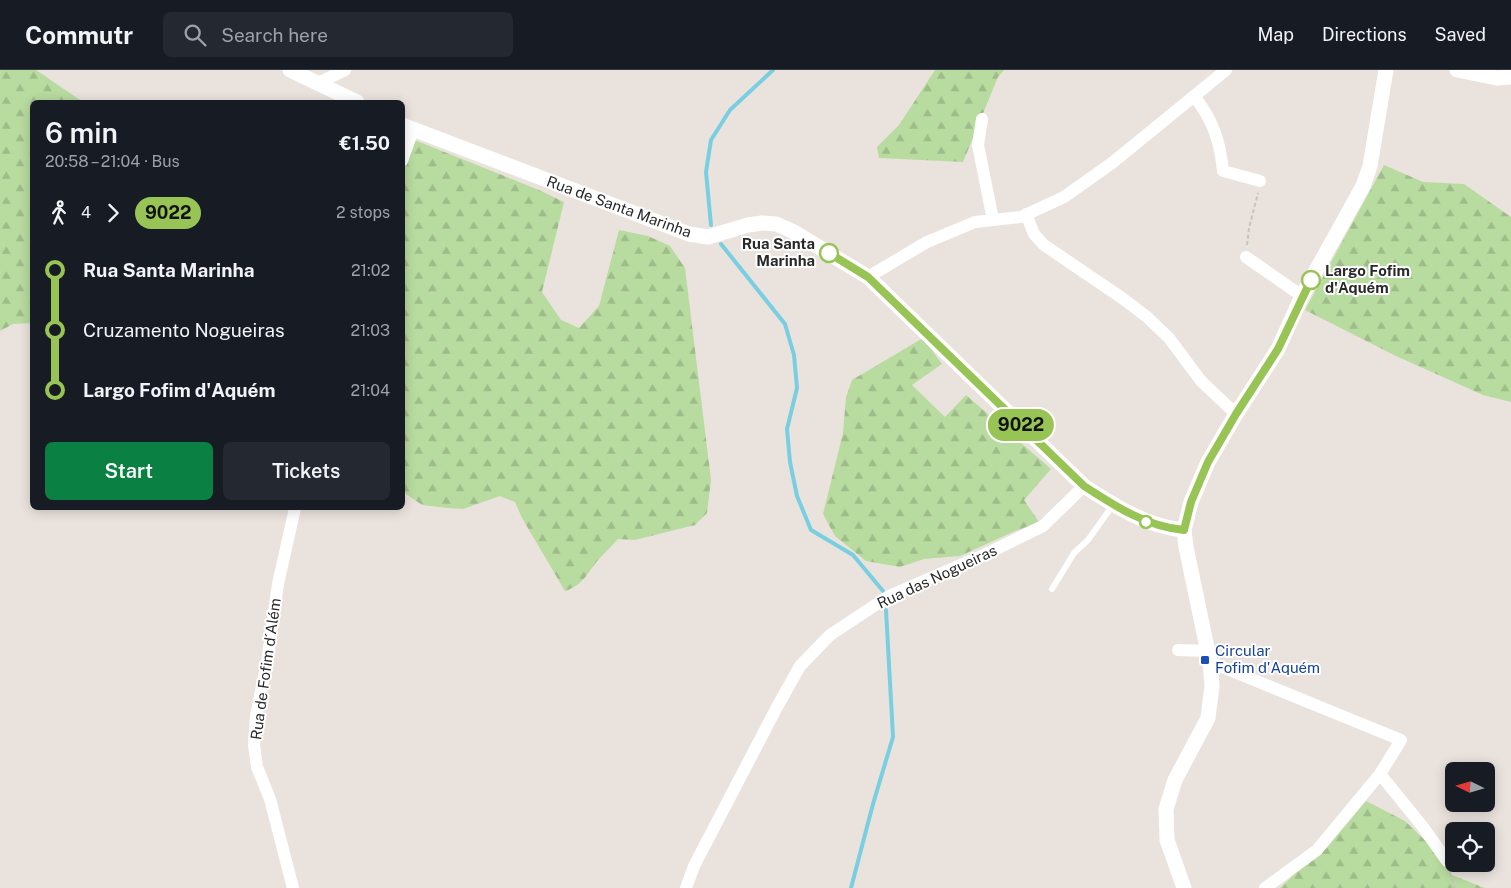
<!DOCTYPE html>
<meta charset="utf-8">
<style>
:root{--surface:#171b24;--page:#242831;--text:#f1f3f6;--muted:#9ea1a6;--line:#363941;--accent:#0b8043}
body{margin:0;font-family:"Public Sans",sans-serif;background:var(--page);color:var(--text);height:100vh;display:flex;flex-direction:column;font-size:19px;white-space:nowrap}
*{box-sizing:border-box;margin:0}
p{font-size:16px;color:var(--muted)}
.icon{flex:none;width:28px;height:28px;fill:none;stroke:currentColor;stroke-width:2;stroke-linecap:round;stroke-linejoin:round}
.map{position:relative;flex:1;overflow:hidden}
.panel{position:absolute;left:30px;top:30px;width:375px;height:410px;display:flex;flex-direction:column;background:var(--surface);border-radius:8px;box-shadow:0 2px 12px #0003}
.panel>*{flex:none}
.badge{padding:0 10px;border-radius:16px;font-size:18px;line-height:32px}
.needle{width:32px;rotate:275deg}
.fabs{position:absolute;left:1445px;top:692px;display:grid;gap:10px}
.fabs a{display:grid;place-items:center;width:50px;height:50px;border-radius:8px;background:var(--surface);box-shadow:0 2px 12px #0003;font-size:25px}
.map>.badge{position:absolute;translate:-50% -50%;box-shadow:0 0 0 2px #fff}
.legs{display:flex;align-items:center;gap:8px;height:55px;padding:0 15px;font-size:16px}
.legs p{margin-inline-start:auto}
.overview{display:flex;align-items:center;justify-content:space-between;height:85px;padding:0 15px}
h1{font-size:28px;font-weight:600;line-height:38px}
.action{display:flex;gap:10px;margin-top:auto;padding:10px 15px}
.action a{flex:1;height:58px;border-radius:8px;background:var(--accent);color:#fff;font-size:20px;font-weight:600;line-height:58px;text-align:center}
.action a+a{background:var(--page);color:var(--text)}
ul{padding:0 15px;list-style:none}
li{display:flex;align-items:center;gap:18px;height:60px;font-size:19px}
li i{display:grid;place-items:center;width:8px;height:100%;margin:0 6px;background:currentColor}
li i::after{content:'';width:12px;height:12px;margin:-6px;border:4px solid;border-radius:50%;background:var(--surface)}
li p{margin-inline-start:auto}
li:first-child i{background:linear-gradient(#0000 50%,currentColor 0)}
li:last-child i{background:linear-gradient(currentColor 50%,#0000 0)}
header{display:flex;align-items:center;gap:30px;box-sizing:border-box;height:70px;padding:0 25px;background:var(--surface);border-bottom:1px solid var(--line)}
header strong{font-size:24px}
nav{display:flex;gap:28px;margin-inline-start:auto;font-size:18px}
.search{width:350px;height:45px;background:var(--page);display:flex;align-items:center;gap:12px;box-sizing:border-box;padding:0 18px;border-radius:8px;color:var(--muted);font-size:19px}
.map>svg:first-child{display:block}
.forest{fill:url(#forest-firs)}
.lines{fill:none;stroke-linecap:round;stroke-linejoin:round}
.stream{stroke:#7acee2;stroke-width:4}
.path{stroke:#c3c3c3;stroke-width:2;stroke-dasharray:4 2.5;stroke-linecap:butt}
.service{stroke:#fff;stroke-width:6}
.minor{stroke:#fff;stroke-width:12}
.tertiary{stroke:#fff;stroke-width:15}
.line-1-casing{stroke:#fff;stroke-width:11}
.line-1{stroke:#98c455;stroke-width:8}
.stop-1-dot{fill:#fff;stroke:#98c455;stroke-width:2.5}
.transit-dot{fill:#1a4fb4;stroke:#fff;stroke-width:2}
.labels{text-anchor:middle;stroke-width:4;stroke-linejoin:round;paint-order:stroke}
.street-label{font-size:15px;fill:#292929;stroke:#fff}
.stop-label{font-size:15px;font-weight:bold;fill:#292929;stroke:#fff;text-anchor:end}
.transit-label{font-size:15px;fill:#164399;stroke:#fff;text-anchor:start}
</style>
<header>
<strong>Commutr</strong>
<div class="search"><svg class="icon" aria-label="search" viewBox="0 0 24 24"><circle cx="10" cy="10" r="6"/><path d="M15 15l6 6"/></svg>Search here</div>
<nav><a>Map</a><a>Directions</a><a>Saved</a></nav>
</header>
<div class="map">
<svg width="1511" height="818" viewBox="0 0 1511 818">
<defs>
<pattern id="forest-firs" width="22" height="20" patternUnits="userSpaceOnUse" patternTransform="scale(1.25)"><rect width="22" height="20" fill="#b8db9f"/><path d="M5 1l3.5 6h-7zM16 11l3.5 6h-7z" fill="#9ebc89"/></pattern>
</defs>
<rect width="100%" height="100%" fill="#eae3dd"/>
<path class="forest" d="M0 0H36L83 32H32V253L13 254 0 261Z
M935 0H1004L998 7 963 92 879 88 877 77 899 55Z
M402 65 539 120 564 132 542 222 561 250 579 258 599 236 619 160 648 166 670 176 685 198 711 410 707 443 695 455 635 470 618 469C612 476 605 482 599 489 586 504 585 514 565 521L522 448 515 432 500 426 463 439 448 438 422 435 406 424 402 415Z
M1384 95 1423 112 1464 114 1511 147V332L1483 325 1396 286 1305 240Z
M923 268 942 294 912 315 945 347 966 325 1051 399 1024 430 1039 452 1013 462 960 486 924 489 900 497 866 491 835 466 823 444 843 363 846 327 852 310Z
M1366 731 1405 751 1445 790 1452 805 1485 818H1280L1344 757Z"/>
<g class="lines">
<path class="stream" d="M711 155 706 102 711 70 730 40 773 0
M721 174 785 254 794 285 797 318 787 359 790 392 797 426 811 460 853 485 883 521
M851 818 873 734 893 667 886 540"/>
<path class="path" d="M1247 175 1249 158 1258 123
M1450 803 1455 818"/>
<path class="service" d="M1052 519 1074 483 1088 470 1113 435"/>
<path class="minor" d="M318 13 345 0
M1194 26C1213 50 1220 71 1223 101L1260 111
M982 49 978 75 993 150
M402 91 413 60
M1026 144 1034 164 1044 175 1122 228 1147 247 1169 268 1201 311 1236 344
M1246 187 1302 226
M868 207 927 172 975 152 1021 147 1064 127 1112 93 1226 0
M1178 580 1208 581
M1210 592 1401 670 1380 704 1317 780 1265 818
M1380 704 1423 757 1447 791
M293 818 270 729 257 697 254 675 256 646 267 592 278 514 295 438
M686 818 694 796 777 637 800 596 830 565 889 526 986 484 1043 456 1084 416"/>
<path class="tertiary" d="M290 0 357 32
M1457 0 1497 8 1511 7
M402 55 689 164 708 167 748 155 762 153 776 154 792 161 868 207 1084 416C1115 436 1147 457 1184 460
M1184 818 1167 770 1166 739 1175 710 1208 648 1212 616 1210 592 1186 477 1184 460 1191 432 1208 392 1236 344 1278 279 1302 226 1363 116 1370 96 1386 0"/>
</g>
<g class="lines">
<defs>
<path id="line-1" d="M829 183 868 207 1084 416C1115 436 1147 457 1184 460L1191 432 1208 392 1236 344 1278 279 1311 210"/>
</defs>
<use href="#line-1" class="line-1-casing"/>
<use href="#line-1" class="line-1"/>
</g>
<g class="stop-1-dot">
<circle cx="829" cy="183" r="9"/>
<circle cx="1311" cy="210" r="9"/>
<circle cx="1146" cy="452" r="6"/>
</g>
<rect class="transit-dot" x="1200" y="585" width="10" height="10" rx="2.5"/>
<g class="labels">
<g class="street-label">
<text transform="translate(619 137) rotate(20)" y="5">Rua de Santa Marinha</text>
<text transform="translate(937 507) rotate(-25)" y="5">Rua das Nogueiras</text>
<text transform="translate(266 599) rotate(-82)" y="5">Rua de Fofim d´Além</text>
</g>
<g class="stop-label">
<text x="815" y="179">Rua Santa<tspan x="815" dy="17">Marinha</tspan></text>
<text x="1325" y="206" text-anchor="start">Largo Fofim<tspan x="1325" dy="17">d'Aquém</tspan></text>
</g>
<g class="transit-label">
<text x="1215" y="586">Circular<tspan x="1215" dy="17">Fofim d'Aquém</tspan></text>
</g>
</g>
</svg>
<div class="fabs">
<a><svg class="needle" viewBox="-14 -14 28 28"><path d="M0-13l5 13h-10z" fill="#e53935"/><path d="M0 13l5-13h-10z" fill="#9ea1a6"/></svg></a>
<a><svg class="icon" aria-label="locate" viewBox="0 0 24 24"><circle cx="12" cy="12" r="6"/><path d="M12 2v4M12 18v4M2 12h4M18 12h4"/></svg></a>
</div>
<b class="badge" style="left:1021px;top:355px;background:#98c455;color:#111">9022</b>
<section class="panel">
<div class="overview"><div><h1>6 min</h1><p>20:58 – 21:04 · Bus</p></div><b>€1.50</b></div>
<div class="legs"><svg class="icon" aria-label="walk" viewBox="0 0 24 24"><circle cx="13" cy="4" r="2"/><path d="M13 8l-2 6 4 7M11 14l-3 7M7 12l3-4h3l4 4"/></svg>4<svg class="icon" aria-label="forward" viewBox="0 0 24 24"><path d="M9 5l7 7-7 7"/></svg><b class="badge" style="background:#98c455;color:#111">9022</b><p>2 stops</p></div>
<ul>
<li><i style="color:#98c455"></i><b>Rua Santa Marinha</b><p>21:02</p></li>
<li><i style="color:#98c455"></i><span>Cruzamento Nogueiras</span><p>21:03</p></li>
<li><i style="color:#98c455"></i><b>Largo Fofim d'Aquém</b><p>21:04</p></li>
</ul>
<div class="action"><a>Start</a><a>Tickets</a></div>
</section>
</div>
